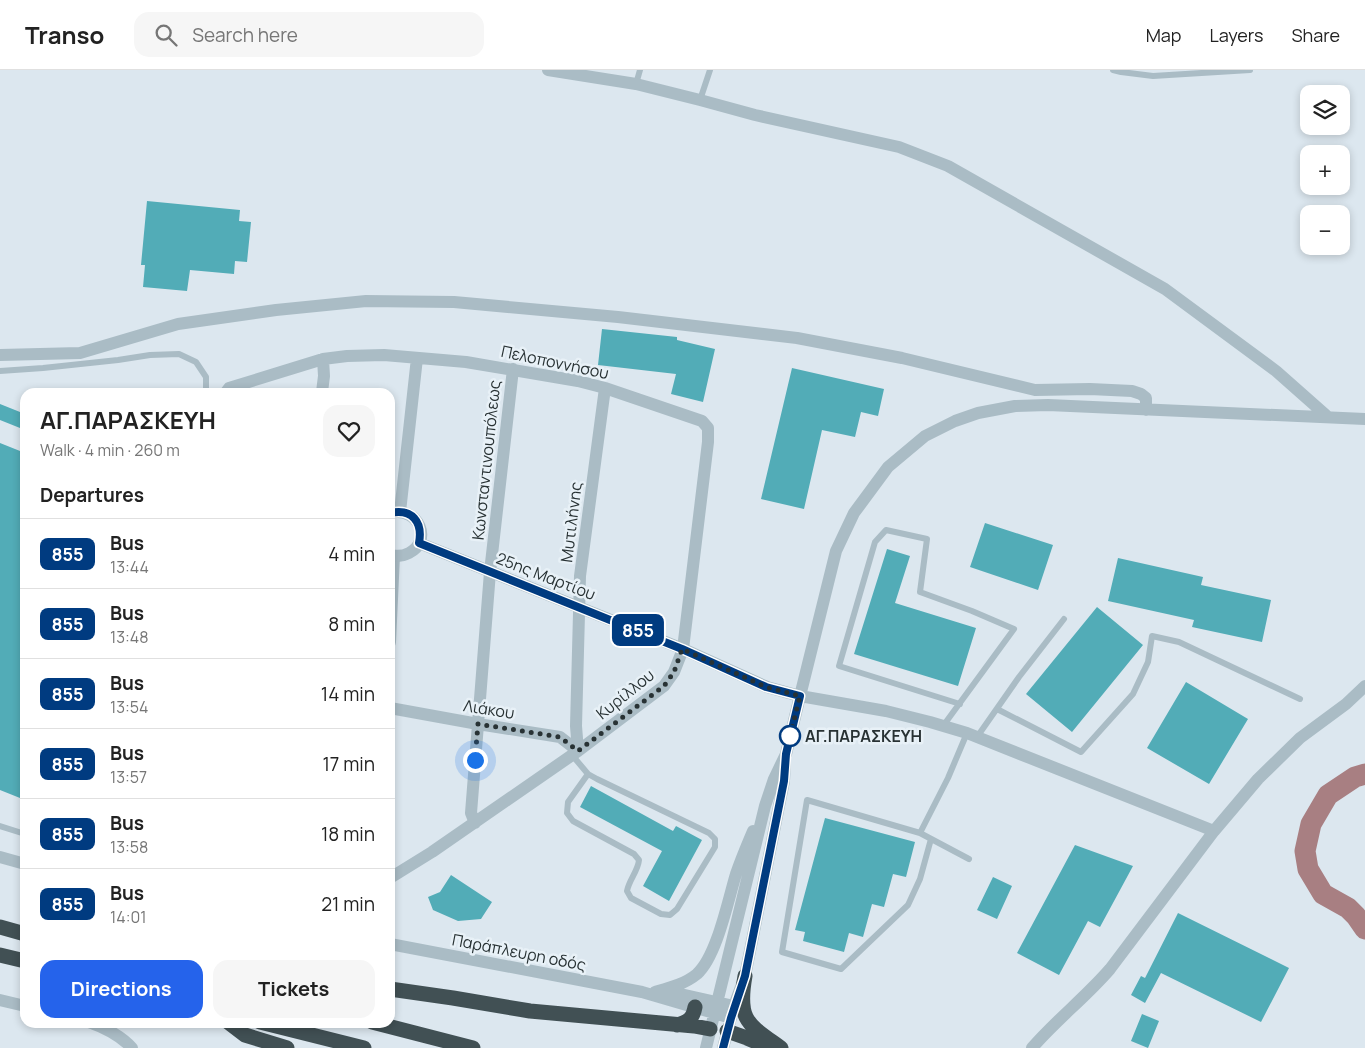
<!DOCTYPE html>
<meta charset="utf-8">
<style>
:root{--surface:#fff;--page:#f6f6f6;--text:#222;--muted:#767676;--line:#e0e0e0;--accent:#2563eb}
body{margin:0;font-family:Manrope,sans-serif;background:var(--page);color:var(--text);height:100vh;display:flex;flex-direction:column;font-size:19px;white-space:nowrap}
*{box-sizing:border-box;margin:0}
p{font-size:16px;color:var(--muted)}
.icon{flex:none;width:28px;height:28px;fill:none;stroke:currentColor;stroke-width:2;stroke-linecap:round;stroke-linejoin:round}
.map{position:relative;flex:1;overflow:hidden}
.side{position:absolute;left:20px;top:318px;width:375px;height:640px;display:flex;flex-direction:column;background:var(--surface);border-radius:15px;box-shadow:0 2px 8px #0003}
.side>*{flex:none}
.badge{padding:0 10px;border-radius:8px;font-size:18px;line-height:32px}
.buttons{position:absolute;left:1300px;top:15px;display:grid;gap:10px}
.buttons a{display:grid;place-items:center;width:50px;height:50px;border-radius:10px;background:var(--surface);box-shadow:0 2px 8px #0003;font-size:25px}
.you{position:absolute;width:25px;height:25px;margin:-12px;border:4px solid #fff;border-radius:50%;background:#1a73e8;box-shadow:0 0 0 8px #1a73e833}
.map>.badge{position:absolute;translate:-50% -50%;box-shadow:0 0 0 2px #fff}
h2{padding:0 20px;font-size:19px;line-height:45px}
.round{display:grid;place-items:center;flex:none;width:52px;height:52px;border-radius:15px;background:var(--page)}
.head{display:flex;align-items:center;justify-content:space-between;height:85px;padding:0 20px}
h1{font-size:24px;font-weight:700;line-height:38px}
.button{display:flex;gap:10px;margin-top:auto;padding:10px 20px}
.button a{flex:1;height:58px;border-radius:15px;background:var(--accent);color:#fff;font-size:20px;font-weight:700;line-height:58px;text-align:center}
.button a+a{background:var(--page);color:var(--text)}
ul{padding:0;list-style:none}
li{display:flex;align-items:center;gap:15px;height:70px;padding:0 20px;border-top:1px solid var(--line)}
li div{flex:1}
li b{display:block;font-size:19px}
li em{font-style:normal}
li .badge{min-width:55px;font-weight:700;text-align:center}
header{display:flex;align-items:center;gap:30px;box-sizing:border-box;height:70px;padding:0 25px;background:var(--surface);border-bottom:1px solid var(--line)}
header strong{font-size:24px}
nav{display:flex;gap:28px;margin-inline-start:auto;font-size:18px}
.search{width:350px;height:45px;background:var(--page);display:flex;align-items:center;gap:12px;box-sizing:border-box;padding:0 18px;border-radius:15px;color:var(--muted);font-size:19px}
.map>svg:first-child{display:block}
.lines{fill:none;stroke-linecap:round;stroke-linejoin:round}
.river{stroke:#a87f82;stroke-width:21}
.building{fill:#52acb7}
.service{stroke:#aabcc5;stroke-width:6}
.minor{stroke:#aabcc5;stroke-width:12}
.tertiary{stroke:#aabcc5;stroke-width:12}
.motorway{stroke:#415054;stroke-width:15}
.line-casing{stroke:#fff;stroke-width:11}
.line{stroke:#003b80;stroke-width:8}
.walk{stroke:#283234;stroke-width:5;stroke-dasharray:0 9}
.stop-dot{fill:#fff;stroke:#003b80;stroke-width:2.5}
.labels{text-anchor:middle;stroke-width:5;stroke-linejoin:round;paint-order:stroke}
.street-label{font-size:16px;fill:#283234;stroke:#e8f1f7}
.stop-label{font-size:16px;font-weight:bold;fill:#283234;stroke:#e8f1f7;text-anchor:start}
</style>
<header>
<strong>Transo</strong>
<div class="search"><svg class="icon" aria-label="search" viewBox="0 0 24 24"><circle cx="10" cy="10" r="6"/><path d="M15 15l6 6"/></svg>Search here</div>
<nav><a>Map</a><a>Layers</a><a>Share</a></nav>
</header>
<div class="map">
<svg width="1365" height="978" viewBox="0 0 1365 978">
<rect width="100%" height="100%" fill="#dce7ef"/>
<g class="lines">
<path class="river" d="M1365 704 1355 707 1328 725 1311 754 1305 781 1308 799 1323 824 1348 838 1356 846 1365 859"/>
</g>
<path class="building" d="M147 131 240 140 239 151 251 152 247 192 235 191 234 204 190 200 187 221 143 217 145 195H141Z
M602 259 677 267V270L715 279 703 332 671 324 676 304 598 295Z
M792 298 884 319 878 346 861 342 855 367 822 360 804 439 761 429Z
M0 334 25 344V360L0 350Z
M0 373 25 383V730L0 720Z
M985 453 1053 475 1038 520 970 497Z
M887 479 910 486 895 533 976 558 958 616 854 584Z
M1118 488 1203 507 1201 515 1271 530 1262 572 1192 557 1194 550 1108 531Z
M1097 537 1143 575 1072 662 1026 624Z
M1186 612 1248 649 1209 714 1147 678Z
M591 716 673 761 676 756 702 770 669 831 643 816 662 781 580 737Z
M825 748 915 772 906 807 893 804 884 837 872 834 863 867 849 863 844 882 803 871 805 862 795 860Z
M1075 775 1133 796 1100 857 1088 851 1059 905 1017 883Z
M451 805 492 832 481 849 458 851 433 840 428 827 440 822Z
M993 807 1012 816 997 849 977 840Z
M1178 843 1289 898 1261 952 1161 903 1145 933 1131 925 1141 906 1145 908Z
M1142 944 1159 951 1148 978 1131 971Z"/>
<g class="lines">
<path class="service" d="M1113 0 1121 2 1153 6 1250 0
M636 14 640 0
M700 30 710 0
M0 301 43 298 118 290 150 285 179 284 196 292 206 307V322
M997 639 1081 682 1133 624 1148 592 1152 566 1179 572 1300 629
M943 656 1014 559 972 541 920 522 927 469 886 460 875 472 839 596 960 634
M977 667 1019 607 1064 549
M572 685 588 704 597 709 709 763 715 769V777L677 839 670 845 661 844 631 828 627 821C629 810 638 801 639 790L634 784 573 751 567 743 568 732 588 704
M0 756 25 764
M920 763 948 708 967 663
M931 769 920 809 908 835 841 899 782 882 807 730 920 763 969 789"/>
<path class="minor" d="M548 0 636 14 700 30 755 45 899 77 948 96 1165 219 1276 301 1328 347
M0 285 80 283 178 254 276 240 366 231 454 232 618 247 797 268 902 288 1035 320 1090 319 1132 321 1141 324 1146 328V340
M226 322 229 318 323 289 347 286 384 285 466 292 578 311 605 318 702 351 708 358V372L683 579 674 602 664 616 578 681 432 782 390 808
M322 322 324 306 323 289
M400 442 417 288
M390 572 394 486
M390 638 478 654 560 667 578 681
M578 681 576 656 580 506 605 318
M475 753 471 743 490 502 513 299
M1214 761 967 663 930 652 886 641 800 626 836 481 854 443 888 397 925 366 955 351 978 343 1015 336 1048 335 1365 349
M1032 978C1056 950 1086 927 1110 899L1214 761 1258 709 1300 668 1346 634 1365 616"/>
<path class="tertiary" d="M390 443C419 436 433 471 409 483 403 486 396 487 390 484
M419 473 683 579 767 617 800 626 786 684 774 709 765 736 706 978
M0 787 25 794
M390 874 642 922 731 948
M655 922C669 918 685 914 697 904 717 886 728 830 736 804 741 789 747 775 753 761
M664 923H676L734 936
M0 930 25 936
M89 952C106 958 120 965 132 978
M723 978 734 936 745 906 784 711 785 690"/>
<path class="motorway" d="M0 857 25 864
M0 885 25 891
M745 906C737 951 748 954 781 978
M390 919 453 928 530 941 694 956 710 959
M228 952 245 965 287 978
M260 952 364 978
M372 952 473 978
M677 955C688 952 693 949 695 937
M727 961 747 968 770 978"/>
</g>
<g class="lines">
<defs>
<path id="line" d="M390 443C412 438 423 452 419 473L682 579 766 617 800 626 786 684 784 711 745 906 731 948 723 978"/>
</defs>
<use href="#line" class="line-casing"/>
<use href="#line" class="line"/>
<path class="walk" d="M475 690 478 654 560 667 578 681 664 616 674 602 682 579 766 617 800 626 790 666"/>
</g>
<circle class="stop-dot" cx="790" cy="666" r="10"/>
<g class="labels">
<g class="street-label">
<text transform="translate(555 292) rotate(12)" y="6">Πελοποννήσου</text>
<text transform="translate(486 390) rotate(-84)" y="6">Κωνσταντινουπόλεως</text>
<text transform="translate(571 452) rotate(-83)" y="6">Μυτιλήνης</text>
<text transform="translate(546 506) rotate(21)" y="6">25ης Μαρτίου</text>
<text transform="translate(625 624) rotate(-39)" y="6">Κυρίλλου</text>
<text transform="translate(489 639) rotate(9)" y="6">Λιάκου</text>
<text transform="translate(519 882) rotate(11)" y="6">Παράπλευρη οδός</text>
</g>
<g class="stop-label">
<text x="805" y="672">ΑΓ.ΠΑΡΑΣΚΕΥΗ</text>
</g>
</g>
</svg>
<div class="buttons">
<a><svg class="icon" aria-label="layers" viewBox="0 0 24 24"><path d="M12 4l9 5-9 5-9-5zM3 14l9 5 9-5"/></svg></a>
<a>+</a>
<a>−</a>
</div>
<div class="you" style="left:475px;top:690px"></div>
<b class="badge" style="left:638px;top:560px;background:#003b80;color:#fff">855</b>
<section class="side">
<div class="head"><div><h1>ΑΓ.ΠΑΡΑΣΚΕΥΗ</h1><p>Walk · 4 min · 260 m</p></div><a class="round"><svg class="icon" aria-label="heart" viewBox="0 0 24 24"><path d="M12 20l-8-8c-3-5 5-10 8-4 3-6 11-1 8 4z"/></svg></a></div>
<h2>Departures</h2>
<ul>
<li><span class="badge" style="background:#003b80;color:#fff">855</span><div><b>Bus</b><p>13:44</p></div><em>4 min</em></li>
<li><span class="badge" style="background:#003b80;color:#fff">855</span><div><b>Bus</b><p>13:48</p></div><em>8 min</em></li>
<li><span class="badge" style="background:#003b80;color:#fff">855</span><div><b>Bus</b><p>13:54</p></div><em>14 min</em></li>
<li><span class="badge" style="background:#003b80;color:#fff">855</span><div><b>Bus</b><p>13:57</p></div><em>17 min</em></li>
<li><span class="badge" style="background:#003b80;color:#fff">855</span><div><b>Bus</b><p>13:58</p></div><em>18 min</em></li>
<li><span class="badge" style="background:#003b80;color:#fff">855</span><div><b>Bus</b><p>14:01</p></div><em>21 min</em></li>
</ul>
<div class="button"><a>Directions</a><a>Tickets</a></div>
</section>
</div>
